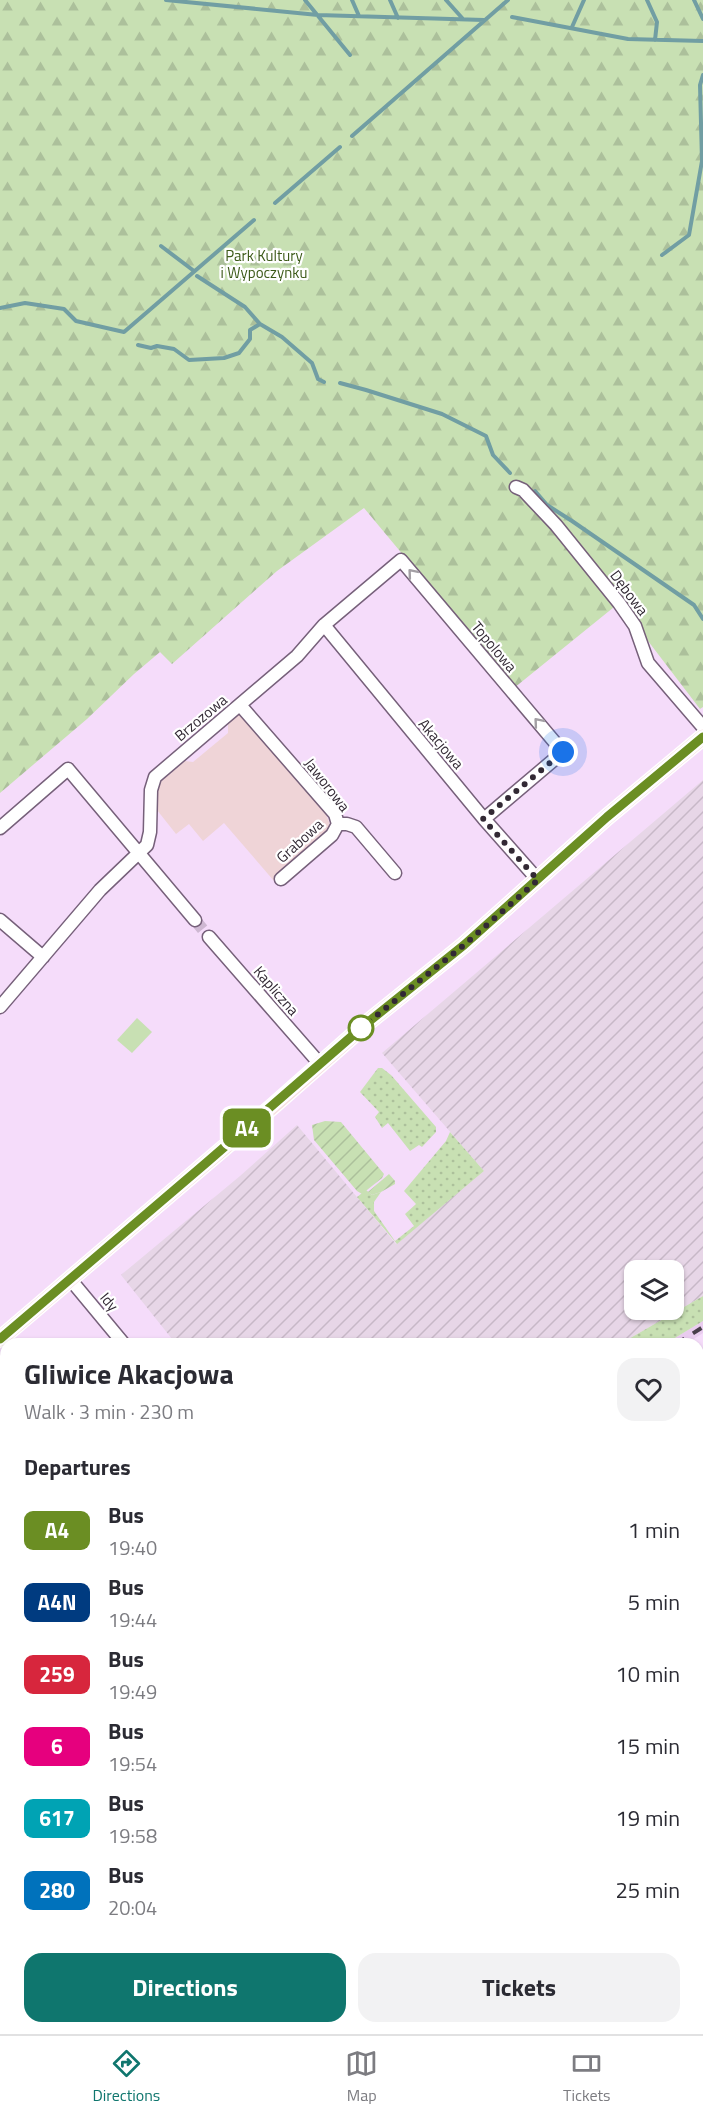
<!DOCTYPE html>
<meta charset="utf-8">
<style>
:root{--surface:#fff;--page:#f2f2f3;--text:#2b2b33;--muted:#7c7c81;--line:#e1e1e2;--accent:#0f766e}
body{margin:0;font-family:"Titillium Web",sans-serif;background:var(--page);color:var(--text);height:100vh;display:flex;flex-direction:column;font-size:22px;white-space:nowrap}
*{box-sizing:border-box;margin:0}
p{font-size:20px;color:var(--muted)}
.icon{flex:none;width:33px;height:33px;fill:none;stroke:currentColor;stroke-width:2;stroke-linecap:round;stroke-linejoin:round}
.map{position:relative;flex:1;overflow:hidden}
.side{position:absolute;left:0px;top:1338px;width:704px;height:696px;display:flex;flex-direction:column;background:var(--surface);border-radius:18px 18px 0 0;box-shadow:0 2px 4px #0004}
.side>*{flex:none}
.badge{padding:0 12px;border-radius:9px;font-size:21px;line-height:39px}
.tools{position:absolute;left:624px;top:1260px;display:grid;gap:12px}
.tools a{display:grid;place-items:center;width:60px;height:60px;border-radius:12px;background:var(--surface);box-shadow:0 2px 4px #0004;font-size:30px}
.you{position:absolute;width:30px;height:30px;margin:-15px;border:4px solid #fff;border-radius:50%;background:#1a73e8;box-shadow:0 0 0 9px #1a73e833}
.map>.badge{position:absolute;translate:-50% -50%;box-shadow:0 0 0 3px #fff}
h2{padding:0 24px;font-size:22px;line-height:54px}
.round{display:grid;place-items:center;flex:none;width:63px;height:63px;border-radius:18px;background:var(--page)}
.summary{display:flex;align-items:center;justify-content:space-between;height:102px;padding:0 24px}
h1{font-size:28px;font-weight:700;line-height:45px}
.primary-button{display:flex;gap:12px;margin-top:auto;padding:12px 24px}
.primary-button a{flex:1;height:69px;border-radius:18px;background:var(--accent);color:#fff;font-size:24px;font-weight:700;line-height:69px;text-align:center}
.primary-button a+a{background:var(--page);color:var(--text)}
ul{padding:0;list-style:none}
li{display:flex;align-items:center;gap:18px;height:72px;padding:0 24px}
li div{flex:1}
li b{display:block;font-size:22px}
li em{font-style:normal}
li .badge{min-width:66px;font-weight:700;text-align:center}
.dock{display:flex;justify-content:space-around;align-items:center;height:84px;border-top:2px solid var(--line);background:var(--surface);font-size:16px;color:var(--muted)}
.dock a{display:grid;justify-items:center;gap:3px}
.dock .selected{color:var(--accent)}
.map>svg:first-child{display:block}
.built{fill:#e9ccef}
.industrial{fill:url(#industrial-furrows);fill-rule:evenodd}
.education{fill:#efd4d7}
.grass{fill:url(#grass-dots)}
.forest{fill:url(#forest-firs)}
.garden{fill:url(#garden-furrows)}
.pitch{fill:#c8e0b3}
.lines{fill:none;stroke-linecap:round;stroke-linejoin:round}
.stream{stroke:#719ea3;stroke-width:4}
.minor-tunnel{stroke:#ceb8d2;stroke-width:12;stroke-dasharray:12 6;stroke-linecap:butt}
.minor-casing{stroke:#76607a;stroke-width:15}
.major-casing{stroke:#fff;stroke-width:18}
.minor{stroke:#fff;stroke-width:12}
.major{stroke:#f7dfe2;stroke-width:15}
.rail{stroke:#493e4b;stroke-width:4;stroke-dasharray:10 10;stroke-linecap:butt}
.oneway{stroke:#a39fa4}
.line-casing{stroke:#fff;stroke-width:14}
.line{stroke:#6b8e23;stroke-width:9}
.walk{stroke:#322934;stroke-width:6;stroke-dasharray:0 10.8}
.stop-dot{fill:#fff;stroke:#6b8e23;stroke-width:3}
.labels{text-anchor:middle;stroke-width:4.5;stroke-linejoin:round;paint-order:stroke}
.park-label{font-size:15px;fill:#3b5917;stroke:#fff}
.street-label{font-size:15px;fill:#322934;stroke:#fff}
</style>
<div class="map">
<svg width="703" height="2034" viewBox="0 0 703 2034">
<defs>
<pattern id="industrial-furrows" width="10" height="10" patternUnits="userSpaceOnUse" patternTransform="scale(1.5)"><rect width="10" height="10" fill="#e7d6e7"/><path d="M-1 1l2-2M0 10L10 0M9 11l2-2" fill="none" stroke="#c7b8c7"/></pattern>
<pattern id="grass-dots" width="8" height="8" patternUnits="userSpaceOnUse" patternTransform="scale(1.5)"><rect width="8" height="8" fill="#c8e0b3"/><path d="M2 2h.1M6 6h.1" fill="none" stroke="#acc09b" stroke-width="1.8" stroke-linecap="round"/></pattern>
<pattern id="forest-firs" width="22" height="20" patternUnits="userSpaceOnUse" patternTransform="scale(1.5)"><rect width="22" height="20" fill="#c8e0b3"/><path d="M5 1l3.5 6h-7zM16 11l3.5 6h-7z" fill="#acc09b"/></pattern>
<pattern id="garden-furrows" width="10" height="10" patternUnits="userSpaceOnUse" patternTransform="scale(1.5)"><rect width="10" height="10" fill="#c8e0b3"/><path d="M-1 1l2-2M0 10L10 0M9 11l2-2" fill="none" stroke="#acc09b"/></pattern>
</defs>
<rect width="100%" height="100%" fill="#f5dcfa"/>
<path class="built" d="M703 1321V1333L689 1342 685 1344H665Z
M703 1716V2034H0V2020L6 2017V2028H698V1719Z"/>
<path class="industrial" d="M703 780V1296L620 1344H176L121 1275 240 1176 297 1125 396 1244 484 1171 382 1053ZM634 1270H674V1310H634Z
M703 1633V1716L698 1719V1636Z"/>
<path class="education" d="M239 715 249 722 324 809 331 827V831L274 881 224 823 203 841 189 824 176 834 157 810 158 784 185 761 193 762 228 733V723Z"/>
<path class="grass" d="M378 1068H382L391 1075 436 1127V1132L422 1147 419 1145 410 1151 388 1123 382 1128 375 1117 379 1112 360 1092Z
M450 1132 484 1171 397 1244 357 1197 366 1190 372 1195 381 1192 374 1202V1211L395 1241 414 1226 405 1214 416 1204 404 1191 446 1141Z
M703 1296V1321L665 1344H620Z
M6 1757V1816L0 1824V1761Z"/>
<path class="forest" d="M0 0H703V707L700 709 619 603 514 688 364 508 277 571 172 664 160 652 134 674 87 719 0 793Z
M0 1708 6 1715V1748L0 1752Z"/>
<path class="garden" d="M325 1121 341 1122 384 1174 382 1178 362 1194 357 1191 314 1140 312 1125Z
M389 1174 395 1181V1184L381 1192 372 1195 368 1192Z"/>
<path class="pitch" d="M137 1018 152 1032 132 1053 117 1040Z"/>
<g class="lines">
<path class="stream" d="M166 0 318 15 484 20
M305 0 350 55
M352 0 359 16
M390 0 398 18
M446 0 463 19
M647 0 657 22 655 40
M694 0 703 19
M512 17 628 39 703 41
M572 27 584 0
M352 136 508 0
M275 203 340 147
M161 246 194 271
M662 255 689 235 702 161 700 85 703 75
M197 276 245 307 260 324 282 337 312 363 318 379 324 382
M0 308 25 303 64 309 76 321 124 332 254 220
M138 345 151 348 157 346 174 349 189 360 224 358 239 353 250 339V330L260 324
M340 383 366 390 442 414 486 436 493 455 510 473
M535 491 547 505 572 521 694 605 703 619"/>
<path class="minor-tunnel" d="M195 920 209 937"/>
<defs>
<path id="minor" d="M516 487 523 490 556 525 619 603 635 626 648 663 703 727
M324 625 484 819 538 880
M240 705 335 814 338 824H347L356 827 395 873
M0 828 68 769 195 920
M281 879 332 835 338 824
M0 920 43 957
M209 937 320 1064
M0 1007 100 890 147 845 150 832 151 790 155 777 297 656 324 625 401 560 563 752 484 819
M70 1279 124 1344
M0 1401 6 1408
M0 1604 6 1611"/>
<path id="major" d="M0 1339 273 1106 367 1023 464 945 607 817 703 737"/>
</defs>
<use href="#minor" class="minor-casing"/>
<use href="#major" class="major-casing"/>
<use href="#minor" class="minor"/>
<use href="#major" class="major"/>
<path class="rail" d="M676 1344 703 1327
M698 1751 703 1748
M0 1756 6 1753
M698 1976 703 1974
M698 1988 703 1986
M698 1999 703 1997
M698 2009 703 2007
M27 2034 40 2028
M48 2034 61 2028
M553 2034 568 2028
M582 2034 597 2028
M611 2034 626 2028
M636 2034 651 2028
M690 2034 703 2029"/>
</g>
<defs><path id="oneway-chevron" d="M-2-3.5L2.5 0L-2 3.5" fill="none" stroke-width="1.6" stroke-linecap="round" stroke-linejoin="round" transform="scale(1.5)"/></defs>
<g class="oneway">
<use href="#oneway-chevron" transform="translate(412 573) rotate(-130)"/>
<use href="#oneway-chevron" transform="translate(538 722) rotate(-130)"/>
</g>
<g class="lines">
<defs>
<path id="line" d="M0 1339 206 1163 367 1023 464 945 607 817 703 737"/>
</defs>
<use href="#line" class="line-casing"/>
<use href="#line" class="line"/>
<path class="walk" d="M361 1028 464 945 538 880 483 819 563 752"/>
</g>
<circle class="stop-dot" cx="361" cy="1028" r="12"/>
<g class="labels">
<g class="park-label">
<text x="264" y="261">Park Kultury<tspan x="264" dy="17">i Wypoczynku</tspan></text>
</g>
<g class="street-label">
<text transform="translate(629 593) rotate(53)" y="5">Dębowa</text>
<text transform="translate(494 647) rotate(50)" y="5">Topolowa</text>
<text transform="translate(201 718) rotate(-40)" y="5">Brzozowa</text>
<text transform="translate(441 744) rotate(50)" y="5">Akacjowa</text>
<text transform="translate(327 785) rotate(52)" y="5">Jaworowa</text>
<text transform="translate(300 841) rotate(-42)" y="5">Grabowa</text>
<text transform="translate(276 991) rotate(49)" y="5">Kapliczna</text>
<text transform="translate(109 1302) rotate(50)" y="5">Idy</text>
</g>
</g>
</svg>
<div class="tools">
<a><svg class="icon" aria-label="layers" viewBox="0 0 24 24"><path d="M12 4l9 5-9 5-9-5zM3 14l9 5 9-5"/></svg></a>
</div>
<div class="you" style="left:563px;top:752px"></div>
<b class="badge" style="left:247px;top:1128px;background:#6b8e23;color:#fff">A4</b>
<section class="side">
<div class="summary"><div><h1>Gliwice Akacjowa</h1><p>Walk · 3 min · 230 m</p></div><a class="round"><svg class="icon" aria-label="heart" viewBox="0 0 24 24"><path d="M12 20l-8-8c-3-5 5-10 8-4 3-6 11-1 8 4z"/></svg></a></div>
<h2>Departures</h2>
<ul>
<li><span class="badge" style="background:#6b8e23;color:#fff">A4</span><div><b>Bus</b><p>19:40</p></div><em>1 min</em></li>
<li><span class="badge" style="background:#003b80;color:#fff">A4N</span><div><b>Bus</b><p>19:44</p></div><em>5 min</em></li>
<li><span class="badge" style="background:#d7263d;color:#fff">259</span><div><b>Bus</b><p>19:49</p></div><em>10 min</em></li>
<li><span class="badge" style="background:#e6007e;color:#fff">6</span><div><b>Bus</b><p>19:54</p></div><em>15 min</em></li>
<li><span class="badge" style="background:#00a3b4;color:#fff">617</span><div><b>Bus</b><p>19:58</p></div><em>19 min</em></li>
<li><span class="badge" style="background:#0072bc;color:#fff">280</span><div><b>Bus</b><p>20:04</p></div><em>25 min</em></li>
</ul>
<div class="primary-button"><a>Directions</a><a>Tickets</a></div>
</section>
</div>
<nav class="dock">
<a class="selected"><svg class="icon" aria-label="directions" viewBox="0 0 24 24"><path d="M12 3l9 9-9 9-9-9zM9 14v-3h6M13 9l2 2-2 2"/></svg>Directions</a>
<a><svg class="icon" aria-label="map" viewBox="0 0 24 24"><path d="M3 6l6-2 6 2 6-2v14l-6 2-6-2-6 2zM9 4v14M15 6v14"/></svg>Map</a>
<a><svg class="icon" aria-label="tickets" viewBox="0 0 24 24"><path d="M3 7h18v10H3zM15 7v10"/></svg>Tickets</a>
</nav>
